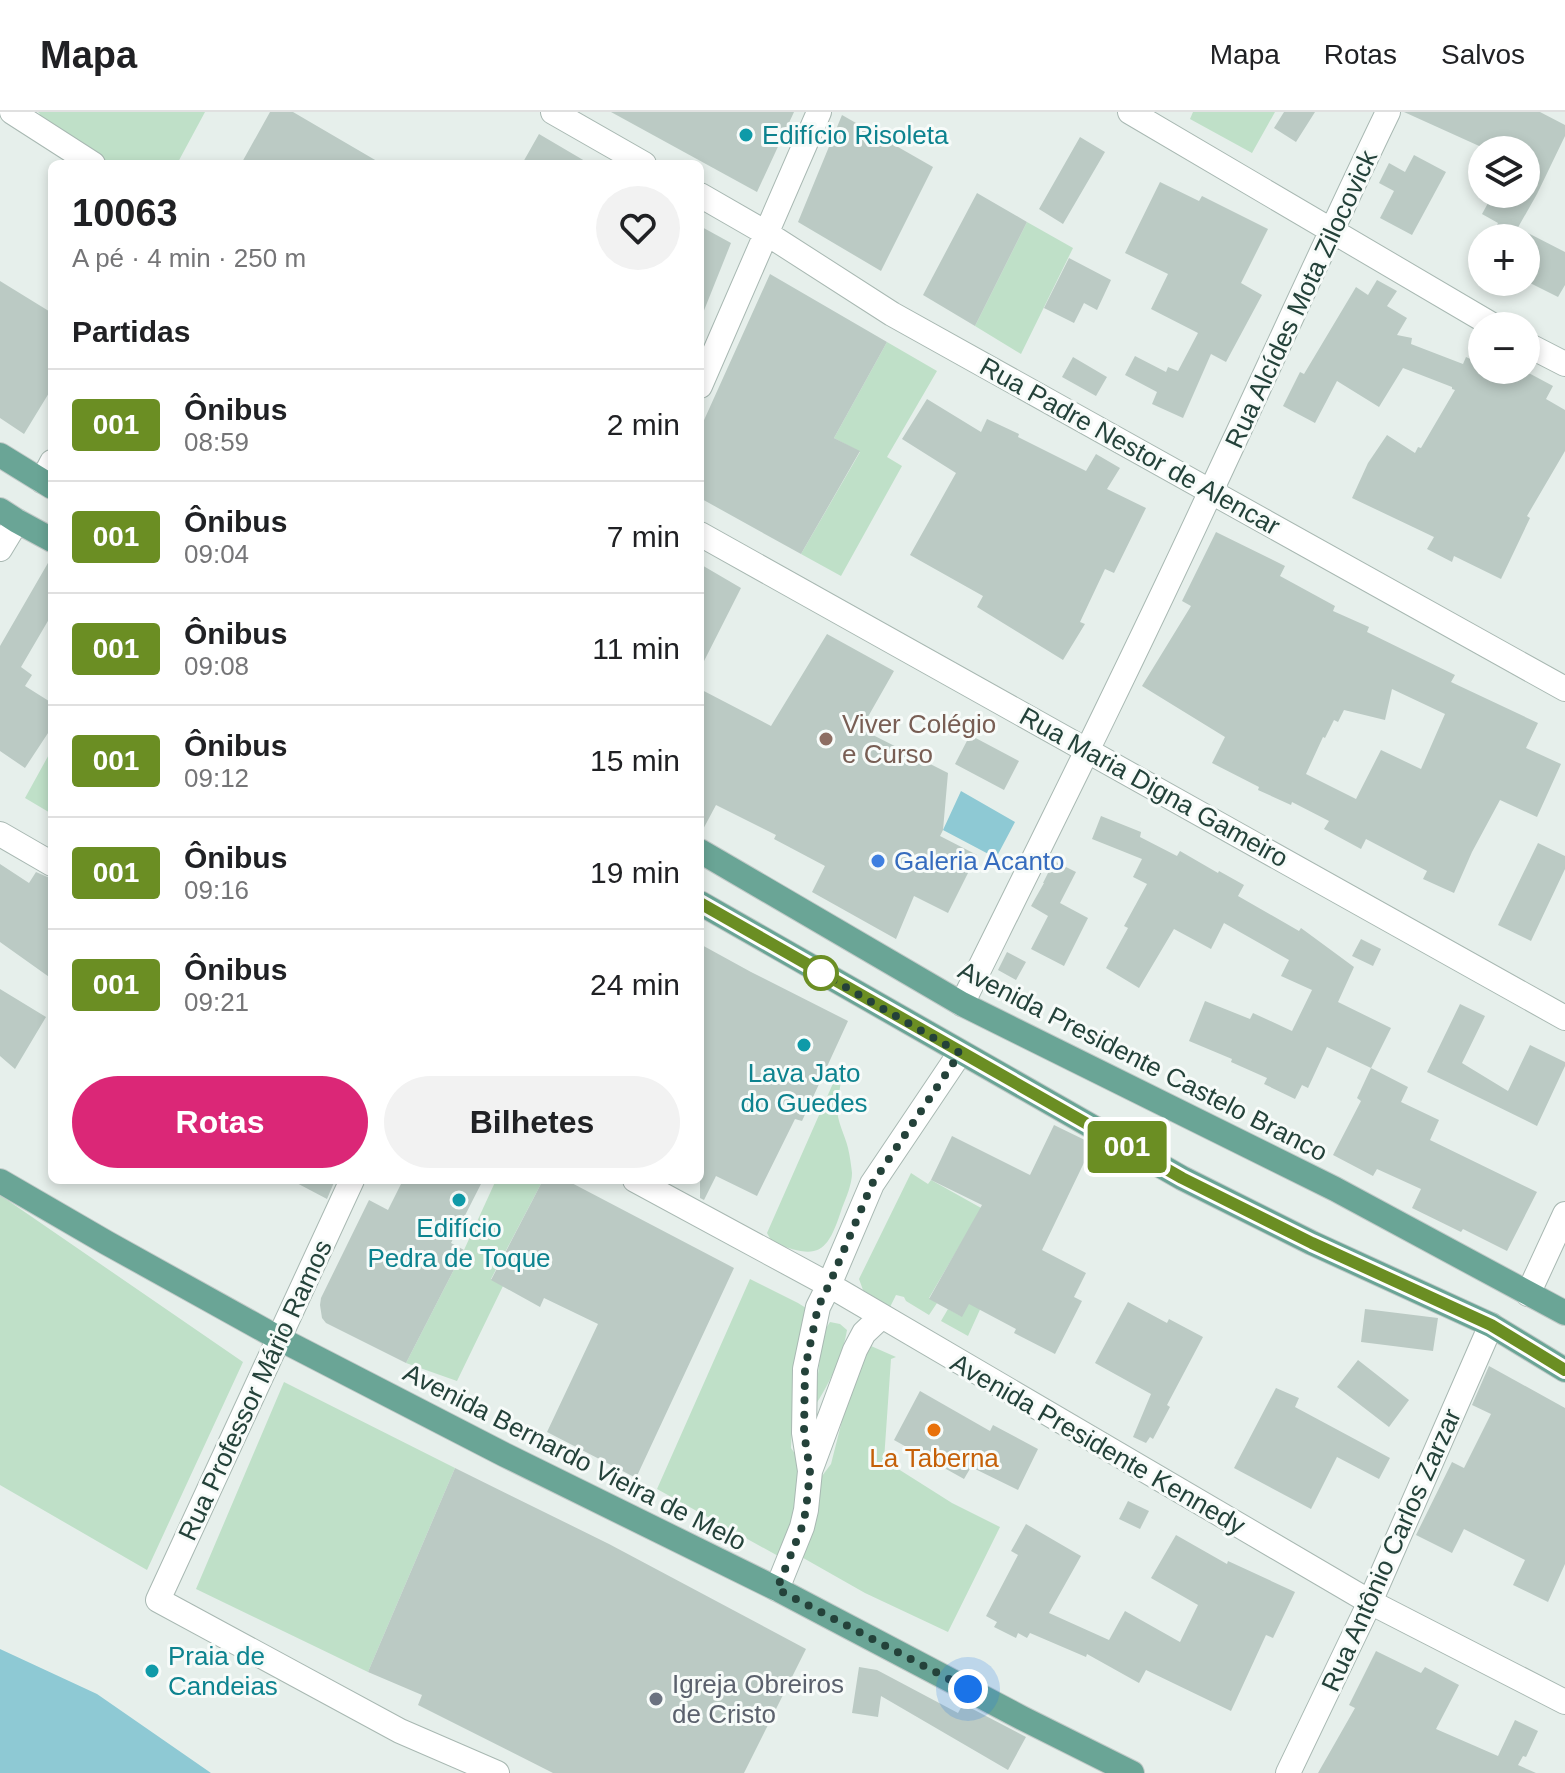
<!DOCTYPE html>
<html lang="pt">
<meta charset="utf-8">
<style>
:root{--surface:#fff;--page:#f2f2f2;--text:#202124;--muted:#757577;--line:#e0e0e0;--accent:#db2777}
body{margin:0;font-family:Helvetica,sans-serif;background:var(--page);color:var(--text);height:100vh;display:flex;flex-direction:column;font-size:30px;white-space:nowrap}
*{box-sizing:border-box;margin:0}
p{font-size:26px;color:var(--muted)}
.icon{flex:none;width:44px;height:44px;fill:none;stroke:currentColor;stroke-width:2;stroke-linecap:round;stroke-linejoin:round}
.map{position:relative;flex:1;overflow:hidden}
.drawer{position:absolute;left:48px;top:48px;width:656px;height:1024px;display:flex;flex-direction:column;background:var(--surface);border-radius:12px;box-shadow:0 4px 12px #0003}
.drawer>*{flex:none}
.badge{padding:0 16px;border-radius:6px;font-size:28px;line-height:52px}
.tools{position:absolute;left:1468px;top:24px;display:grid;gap:16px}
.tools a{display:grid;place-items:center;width:72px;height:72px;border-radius:50%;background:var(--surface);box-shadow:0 4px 12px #0003;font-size:40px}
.you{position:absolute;width:40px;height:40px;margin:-20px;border:6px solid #fff;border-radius:50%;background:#1a73e8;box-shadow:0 0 0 12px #1a73e833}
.map>.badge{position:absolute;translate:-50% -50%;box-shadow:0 0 0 4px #fff}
h2{padding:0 24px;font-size:30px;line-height:72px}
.round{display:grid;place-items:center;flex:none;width:84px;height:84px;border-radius:42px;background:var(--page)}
.summary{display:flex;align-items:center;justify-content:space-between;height:136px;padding:0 24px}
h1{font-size:38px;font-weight:600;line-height:60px}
.button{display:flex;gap:16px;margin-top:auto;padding:16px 24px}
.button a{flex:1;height:92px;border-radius:48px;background:var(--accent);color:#fff;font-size:32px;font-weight:600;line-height:92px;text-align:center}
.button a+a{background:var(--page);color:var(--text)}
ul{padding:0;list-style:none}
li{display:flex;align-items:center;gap:24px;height:112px;padding:0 24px;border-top:2px solid var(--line)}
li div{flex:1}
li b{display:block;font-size:30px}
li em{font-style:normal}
li .badge{min-width:88px;font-weight:700;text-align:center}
header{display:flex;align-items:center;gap:48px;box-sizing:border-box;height:112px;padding:0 40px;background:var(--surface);border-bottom:2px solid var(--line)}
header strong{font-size:38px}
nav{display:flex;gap:44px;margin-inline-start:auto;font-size:28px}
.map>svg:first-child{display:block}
.green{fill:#bfe0c8}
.water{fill:#8ec9d4}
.building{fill:#bbcac4;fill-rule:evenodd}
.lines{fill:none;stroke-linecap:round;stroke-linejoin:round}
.minor-casing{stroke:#a8b8b2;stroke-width:26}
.major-casing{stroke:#c2cac8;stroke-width:26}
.minor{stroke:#fff;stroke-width:24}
.major{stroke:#6aa596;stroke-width:24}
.line-casing{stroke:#fff;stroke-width:18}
.line{stroke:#6b8e23;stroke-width:12}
.walk{stroke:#24423a;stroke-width:8;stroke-dasharray:0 14.4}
.culture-dot{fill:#0f9aa8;stroke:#f7fbf9;stroke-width:3}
.education-dot{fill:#8d6e63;stroke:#f7fbf9;stroke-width:3}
.shop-dot{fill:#3f7fe0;stroke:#f7fbf9;stroke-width:3}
.stop-dot{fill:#fff;stroke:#6b8e23;stroke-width:4}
.food-dot{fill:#e8710a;stroke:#f7fbf9;stroke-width:3}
.worship-dot{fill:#6b7280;stroke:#f7fbf9;stroke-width:3}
.labels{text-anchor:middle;stroke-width:6;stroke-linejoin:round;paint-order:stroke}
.culture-label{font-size:26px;fill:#0d838f;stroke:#f7fbf9;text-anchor:start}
.street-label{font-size:26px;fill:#24423a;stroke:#f7fbf9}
.education-label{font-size:26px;fill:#785e54;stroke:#f7fbf9;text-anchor:start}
.shop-label{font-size:26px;fill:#366cbe;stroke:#f7fbf9;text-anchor:start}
.food-label{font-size:26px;fill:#c56008;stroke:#f7fbf9}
.worship-label{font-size:26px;fill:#5b616d;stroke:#f7fbf9;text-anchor:start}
</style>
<header>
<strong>Mapa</strong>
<nav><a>Mapa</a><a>Rotas</a><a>Salvos</a></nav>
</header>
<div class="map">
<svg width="1565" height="1661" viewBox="0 0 1565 1661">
<rect width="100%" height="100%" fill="#e6efeb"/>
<path class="green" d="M38 0H205L177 52H99L33 11 40 2Z
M1193 0H1275L1252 41 1190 7Z
M1027 110 1073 136 1021 242 975 214Z
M887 230 937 259 887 345 902 354 841 464 801 442 860 340 834 326Z
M52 637V702L25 686Z
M838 960C844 972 837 982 837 995 837 1010 845 1023 848 1036 850 1044 851 1053 852 1061 852 1072 846 1086 842 1096 827 1143 818 1148 772 1130L767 1121Z
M911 1061 928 1072 931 1068 1017 1116 968 1224 941 1209 948 1197 961 1204 967 1121 929 1186 937 1191 929 1203 906 1189 904 1185 896 1183 890 1195 863 1178 859 1167Z
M496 1068H543L491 1167 503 1174 457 1269 406 1251 464 1138Z
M0 1083 243 1250 147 1458 0 1373Z
M750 1167 798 1191 806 1196 794 1263 791 1336 800 1349 799 1393 780 1445 657 1377Z
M830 1210 840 1212 847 1218C843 1243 828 1275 814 1295L823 1221Z
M871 1234 896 1245 891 1247 884 1348 952 1391 1000 1415 948 1520 865 1481 798 1443 816 1372 831 1352 846 1293 868 1235Z
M284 1270 455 1356 368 1560 196 1477Z"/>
<path class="water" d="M961 679 1015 710 996 746 943 718Z
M0 1537 97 1582 211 1661H0Z"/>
<path class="building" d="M270 0H293L382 52H241Z
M611 0H794L757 80Z
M1284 0H1315L1296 30 1274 16Z
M1404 0H1540L1565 13V24L1537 82 1512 126H1490L1498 111 1482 102 1493 82H1526V38H1488Z
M842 3 933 55 881 159 798 110Z
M539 22 590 52H522Z
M1080 25 1105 40 1063 112 1039 97Z
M1414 43 1446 60 1412 123 1380 106 1394 79 1379 71 1389 51 1405 60Z
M1160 70 1199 89 1202 84 1268 117 1241 171 1262 183 1226 250 1211 242 1183 306 1152 292 1157 280 1125 263 1135 244 1166 260 1168 255 1178 259 1198 221 1151 197 1168 162 1125 141Z
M977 81 1027 110 975 214 923 183Z
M700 114 731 131 701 206H700Z
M1526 120 1565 140V173L1558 185 1526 169Z
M1069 146 1111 168 1097 198 1084 191 1074 211 1044 196Z
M770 162 887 230 834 326 860 339 801 442 700 386V317Z
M1377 168 1397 179 1387 194 1407 206 1397 223 1412 226 1411 232 1463 252 1466 245 1482 252V258H1523L1553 274 1546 287 1565 298V339L1527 404 1530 406 1501 467 1454 444 1452 450 1427 437 1434 425 1352 386 1368 351 1387 323 1415 341 1418 335 1421 336 1455 278 1452 277V275L1403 256 1379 295 1337 269 1315 311 1283 294 1300 260 1304 262 1356 175 1368 183Z
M0 169 52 201V276L24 322 0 306Z
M1073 245 1107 265 1096 284 1062 265Z
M927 287 981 320 987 307 1019 322 1018 325 1086 359 1096 342 1120 356 1107 377 1146 396 1114 461 1105 457 1080 510 1085 512 1063 548 977 495 983 484 910 443 956 361 902 327Z
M1216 420 1285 454 1280 464 1335 494 1333 499 1369 515 1367 520 1455 563 1451 570 1538 611 1526 636 1561 652 1537 705 1500 688 1472 740 1454 781 1423 767 1427 759 1366 727 1361 737 1324 717 1329 709 1292 690 1291 693 1258 678 1259 675 1212 651 1225 625 1142 574 1191 494 1182 489ZM1392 577 1445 602 1421 657 1381 638 1356 687 1306 662 1323 625 1325 626 1334 608 1338 610 1344 598 1385 608Z
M52 444V502L21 555 32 563 25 574 52 591V615L25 656 0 639V534Z
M700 452 741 476 700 557Z
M827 522 894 559 861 617 948 661 943 718 940 724 977 743 948 801 914 784 896 827 812 780 825 754 774 727 776 723 716 693 700 723V577L771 614Z
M970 623 1019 649 1004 678 955 652Z
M1101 704 1141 720 1140 725 1177 744 1180 739 1218 761 1219 759 1244 773 1238 784 1299 819 1301 816 1354 855 1338 890 1391 916 1371 956 1327 935 1308 976 1302 973 1295 987 1264 972 1267 966 1231 950 1232 947 1189 929 1205 889 1250 907 1253 901 1292 919 1312 878 1281 864 1289 848 1224 811 1211 837 1174 817 1139 876 1106 856 1128 816 1124 814 1147 772 1133 765 1142 747 1092 727Z
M1538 731 1565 744V757L1531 829 1498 813Z
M1054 749 1076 760 1060 791 1088 806 1064 854 1031 837 1048 804 1031 794 1044 771H1043Z
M0 752 29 771 36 760 52 767V867L0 830Z
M1361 827 1381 837 1373 854 1352 844Z
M700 832 751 860 848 909 802 1009 795 1007 757 1084 716 1064 704 1088 700 1086Z
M1007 840 1026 850 1016 868 998 858Z
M0 877 46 905 15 957 0 944Z
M1460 892 1485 904 1462 951 1508 979 1530 933 1565 950V954L1537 1014 1427 960Z
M1371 956 1408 975 1401 990 1439 1008 1430 1028 1537 1080 1507 1139 1463 1117 1461 1120 1412 1096 1421 1077 1377 1057 1373 1064 1333 1043 1361 989 1357 986Z
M1054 1013 1093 1032 1042 1138 1086 1161 1074 1185 1082 1189 1055 1242 1014 1221 1016 1217 969 1192 962 1205 929 1187 982 1093 931 1068 952 1024 1030 1063Z
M291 1068H335L327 1087Z
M403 1068H483L451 1131 464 1138 406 1251 326 1211 322 1206 320 1193 321 1186 369 1088 388 1098Z
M543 1068H566L734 1156 636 1366 547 1320 598 1212 544 1186 540 1195 491 1168Z
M1128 1190 1167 1211 1169 1207 1203 1225 1167 1293 1170 1295 1153 1327 1150 1325 1146 1331 1133 1325 1151 1282 1095 1251Z
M1365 1197 1438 1206 1433 1239 1361 1230Z
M1358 1248 1409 1288 1389 1315 1337 1275Z
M1489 1254 1565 1296V1452L1548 1490 1513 1473 1525 1448 1464 1417 1452 1441 1416 1423 1452 1350 1464 1356 1491 1302 1472 1293Z
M1276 1276 1299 1286 1295 1295 1390 1346 1379 1367 1337 1345 1311 1397 1234 1356Z
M920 1279 990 1319 993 1313 1038 1337 1018 1378 971 1355 964 1367 894 1328Z
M455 1356 609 1432 806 1537 744 1661H553L418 1593 422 1583 368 1560Z
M1128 1389 1149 1399 1140 1417 1119 1407Z
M1026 1412 1081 1444 1049 1501 1109 1528 1125 1499 1180 1530 1198 1493 1151 1466 1176 1423 1227 1452 1228 1449 1295 1480 1273 1526 1266 1523 1231 1599 1146 1558 1139 1571 1087 1542 1086 1545 1030 1521 1027 1526 1018 1521 1016 1526 994 1515 997 1510 986 1504 1018 1443 1011 1439Z
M1376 1539 1421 1561 1425 1555 1459 1573 1436 1617 1498 1644 1515 1608 1538 1619 1526 1645 1523 1644 1518 1653 1536 1661H1318L1355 1596 1349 1593Z
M859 1555 877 1558 958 1601 963 1592 1026 1625 1008 1658 881 1584 878 1605 852 1601Z"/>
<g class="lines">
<defs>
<path id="minor" d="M12 0 93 52
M553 0 644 52
M1130 0 1494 214
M700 83 766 121 892 202 1565 577
M1526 232 1565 252
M700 274 819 0
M42 369 52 350
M700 422 1565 906
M0 437 17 409
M0 722 52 752
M962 892C1046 722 1131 552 1211 379 1270 253 1327 126 1388 0
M352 1068 158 1488 400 1619 497 1661
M635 1068 829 1173 1370 1490 1565 1590
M1528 1182 1565 1102
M810 1359 804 1321 805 1257 818 1195 829 1173 872 1072 960 941
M777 1477 802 1415 806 1398 810 1359 855 1238 864 1221 881 1205
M1288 1661 1370 1490 1491 1213"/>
<path id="major" d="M0 343 52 375
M0 398 17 409 52 428
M700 739 962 892 1335 1077 1565 1201
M700 791 1182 1066 1312 1131 1491 1213 1565 1258
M0 1069 107 1131 280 1227 505 1343 777 1477 1022 1606 1132 1661"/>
</defs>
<use href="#minor" class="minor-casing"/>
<use href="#major" class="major-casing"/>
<use href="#minor" class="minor"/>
<use href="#major" class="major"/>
</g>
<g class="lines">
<defs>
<path id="line" d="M700 791 1182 1066 1312 1131 1491 1213 1565 1258"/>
</defs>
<use href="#line" class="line-casing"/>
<use href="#line" class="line"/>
<path class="walk" d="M821 861 960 941 872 1072 829 1173 818 1195 805 1257 804 1321 810 1359 806 1398 802 1415 777 1477 968 1577"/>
</g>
<g class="culture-dot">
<circle cx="746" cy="23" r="8"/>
<circle cx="804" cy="933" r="8"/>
<circle cx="459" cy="1088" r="8"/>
<circle cx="152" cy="1559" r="8"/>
</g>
<circle class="education-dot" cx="826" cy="627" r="8"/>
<circle class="shop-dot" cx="878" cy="749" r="8"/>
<circle class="stop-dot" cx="821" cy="861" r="16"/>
<circle class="food-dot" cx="934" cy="1318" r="8"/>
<circle class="worship-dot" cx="656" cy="1587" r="8"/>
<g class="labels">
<g class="culture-label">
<text x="762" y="32">Edifício Risoleta</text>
<text x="804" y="970" text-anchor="middle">Lava Jato<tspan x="804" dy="30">do Guedes</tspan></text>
<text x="459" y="1125" text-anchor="middle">Edifício<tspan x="459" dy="30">Pedra de Toque</tspan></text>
<text x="168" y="1553">Praia de<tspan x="168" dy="30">Candeias</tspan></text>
</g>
<g class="street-label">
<text transform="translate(1301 187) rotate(-65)" y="9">Rua Alcídes Mota Zilocovick</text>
<text transform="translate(1130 334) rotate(29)" y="9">Rua Padre Nestor de Alencar</text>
<text transform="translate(1154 675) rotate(29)" y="9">Rua Maria Digna Gameiro</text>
<text transform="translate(1143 949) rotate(27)" y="9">Avenida Presidente Castelo Branco</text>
<text transform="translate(255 1278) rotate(-65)" y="9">Rua Professor Mário Ramos</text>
<text transform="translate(1098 1332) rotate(30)" y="9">Avenida Presidente Kennedy</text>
<text transform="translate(575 1345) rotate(27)" y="9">Avenida Bernardo Vieira de Melo</text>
<text transform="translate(1391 1438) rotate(-66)" y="9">Rua Antônio Carlos Zarzar</text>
</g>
<g class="education-label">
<text x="842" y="621">Viver Colégio<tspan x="842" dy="30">e Curso</tspan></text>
</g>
<g class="shop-label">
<text x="894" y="758">Galeria Acanto</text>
</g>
<g class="food-label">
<text x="934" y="1355">La Taberna</text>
</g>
<g class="worship-label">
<text x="672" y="1581">Igreja Obreiros<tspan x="672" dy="30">de Cristo</tspan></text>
</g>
</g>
</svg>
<div class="tools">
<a><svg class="icon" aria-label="layers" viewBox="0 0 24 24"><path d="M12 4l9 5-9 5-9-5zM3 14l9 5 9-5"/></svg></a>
<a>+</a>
<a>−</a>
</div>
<div class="you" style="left:968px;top:1577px"></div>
<b class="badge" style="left:1127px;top:1035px;background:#6b8e23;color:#fff">001</b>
<section class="drawer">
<div class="summary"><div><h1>10063</h1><p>A pé · 4 min · 250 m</p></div><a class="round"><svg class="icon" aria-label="heart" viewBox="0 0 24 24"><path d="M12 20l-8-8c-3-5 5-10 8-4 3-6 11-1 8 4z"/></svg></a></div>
<h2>Partidas</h2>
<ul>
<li><span class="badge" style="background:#6b8e23;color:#fff">001</span><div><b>Ônibus</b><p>08:59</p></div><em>2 min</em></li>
<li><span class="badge" style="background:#6b8e23;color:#fff">001</span><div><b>Ônibus</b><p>09:04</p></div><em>7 min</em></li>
<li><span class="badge" style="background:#6b8e23;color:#fff">001</span><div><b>Ônibus</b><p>09:08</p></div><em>11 min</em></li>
<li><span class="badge" style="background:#6b8e23;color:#fff">001</span><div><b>Ônibus</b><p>09:12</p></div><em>15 min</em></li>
<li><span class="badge" style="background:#6b8e23;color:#fff">001</span><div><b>Ônibus</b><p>09:16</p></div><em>19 min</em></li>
<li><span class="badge" style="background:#6b8e23;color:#fff">001</span><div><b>Ônibus</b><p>09:21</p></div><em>24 min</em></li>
</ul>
<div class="button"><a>Rotas</a><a>Bilhetes</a></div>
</section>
</div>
